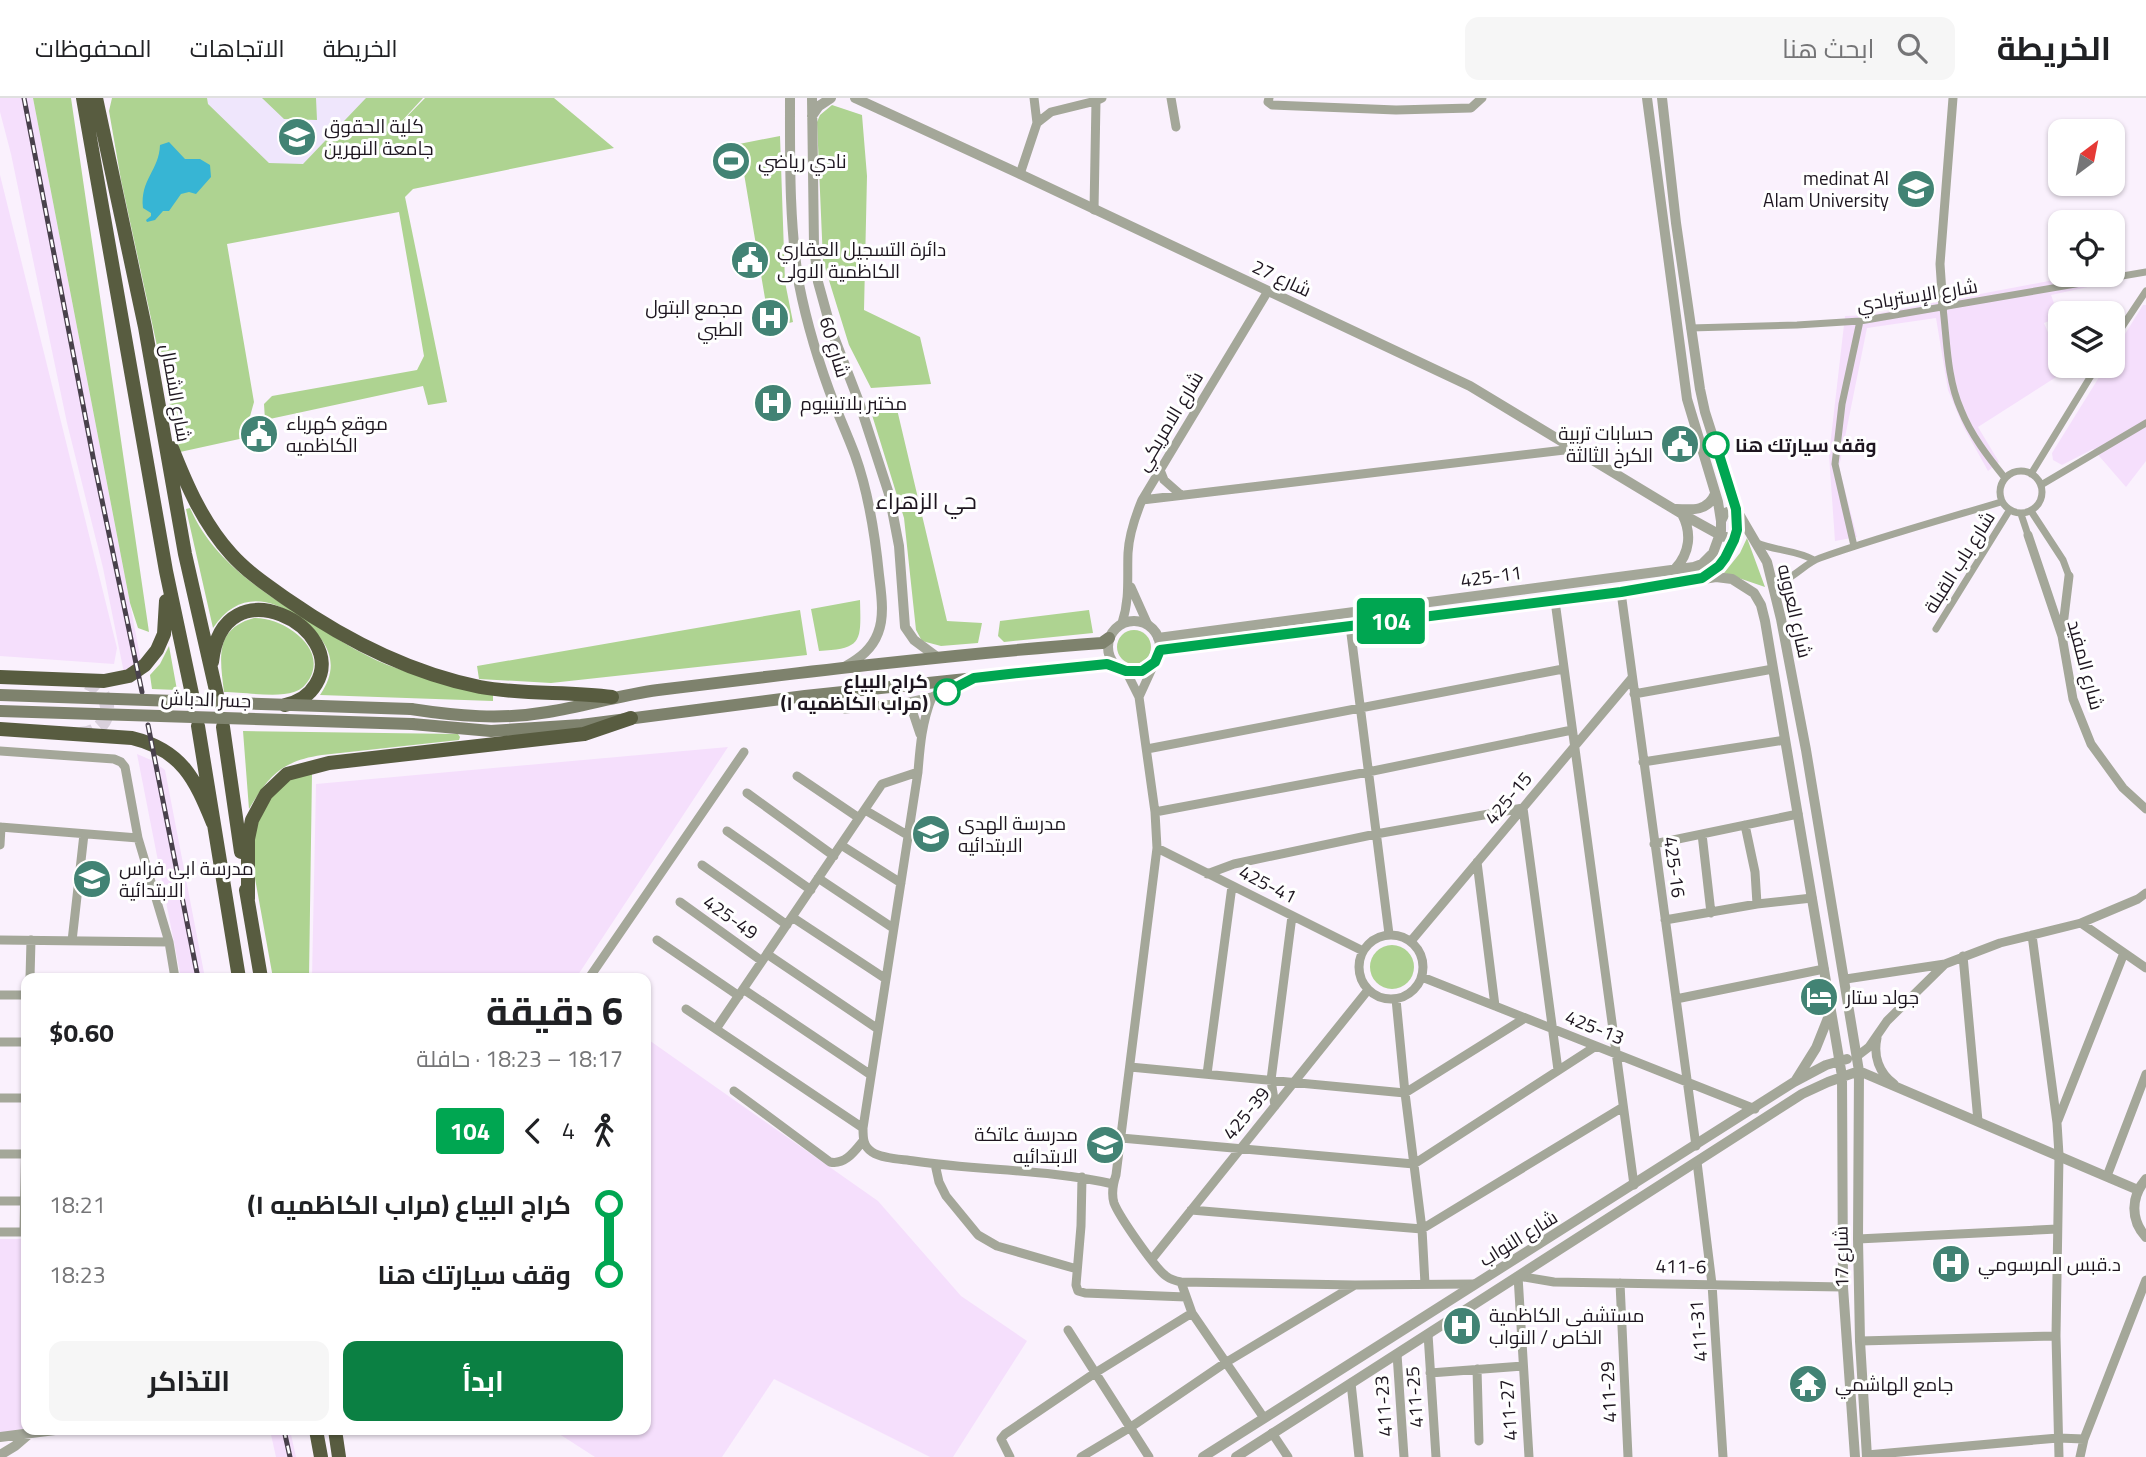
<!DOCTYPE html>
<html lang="ar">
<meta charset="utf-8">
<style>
:root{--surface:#fff;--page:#f6f6f6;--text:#202124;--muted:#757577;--line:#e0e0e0;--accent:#0b8043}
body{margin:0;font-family:"Titillium Web",Cairo,sans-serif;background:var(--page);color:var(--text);direction:rtl;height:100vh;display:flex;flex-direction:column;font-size:26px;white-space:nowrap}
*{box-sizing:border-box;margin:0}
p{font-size:23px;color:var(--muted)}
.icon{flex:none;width:38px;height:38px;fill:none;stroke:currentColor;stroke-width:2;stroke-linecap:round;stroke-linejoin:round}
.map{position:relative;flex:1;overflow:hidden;direction:ltr}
.details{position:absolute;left:21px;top:875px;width:630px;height:462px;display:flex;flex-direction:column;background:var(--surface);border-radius:14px;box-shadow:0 2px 5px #0004;direction:rtl}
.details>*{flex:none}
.badge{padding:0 14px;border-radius:5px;font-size:24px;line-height:46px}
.needle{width:46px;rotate:32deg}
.tools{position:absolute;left:2048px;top:21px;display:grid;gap:14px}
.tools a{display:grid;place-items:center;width:77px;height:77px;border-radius:14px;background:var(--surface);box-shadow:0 2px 5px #0004;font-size:35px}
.map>.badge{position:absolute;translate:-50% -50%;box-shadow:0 0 0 4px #fff}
.legs{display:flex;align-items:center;gap:10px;height:77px;padding:0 28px;font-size:23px}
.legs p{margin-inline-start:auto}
.overview{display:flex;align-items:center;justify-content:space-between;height:119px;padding:0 28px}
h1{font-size:38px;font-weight:700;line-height:52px}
.button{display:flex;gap:14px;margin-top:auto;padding:14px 28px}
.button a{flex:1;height:80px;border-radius:14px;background:var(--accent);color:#fff;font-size:28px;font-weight:700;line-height:80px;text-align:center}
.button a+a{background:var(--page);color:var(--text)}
ul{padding:0 28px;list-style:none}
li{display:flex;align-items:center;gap:24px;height:70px;font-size:26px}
li i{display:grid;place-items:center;width:10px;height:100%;margin:0 9px;background:currentColor}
li i::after{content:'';width:18px;height:18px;margin:-9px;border:5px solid;border-radius:50%;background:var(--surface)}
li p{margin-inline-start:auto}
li:first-child i{background:linear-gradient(#0000 50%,currentColor 0)}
li:last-child i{background:linear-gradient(currentColor 50%,#0000 0)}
header{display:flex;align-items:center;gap:42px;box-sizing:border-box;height:98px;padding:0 35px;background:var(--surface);border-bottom:2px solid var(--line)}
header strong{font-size:33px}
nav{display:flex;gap:38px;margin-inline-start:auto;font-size:24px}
.search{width:490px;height:63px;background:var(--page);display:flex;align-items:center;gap:18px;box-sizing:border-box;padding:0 24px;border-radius:14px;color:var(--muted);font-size:26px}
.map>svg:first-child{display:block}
.built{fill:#f5dffc}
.education{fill:#efe6fc}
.green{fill:#aed391}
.water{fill:#37b5d4}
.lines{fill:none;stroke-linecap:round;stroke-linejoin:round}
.trunk-tunnel{stroke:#d9d0dc;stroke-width:14;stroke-dasharray:14 7;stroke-linecap:butt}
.pedestrian{stroke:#a4a799;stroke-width:7}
.minor{stroke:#a4a799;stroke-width:9}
.tertiary{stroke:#a4a799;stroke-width:10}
.secondary{stroke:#7e826d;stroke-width:12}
.trunk{stroke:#585c40;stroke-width:14}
.rail-casing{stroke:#49414c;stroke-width:5}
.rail{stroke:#fff;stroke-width:2.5;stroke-dasharray:8;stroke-linecap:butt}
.secondary-bridge{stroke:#7e826d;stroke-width:12}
.line-1-casing{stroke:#fff;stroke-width:16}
.line-1{stroke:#00a651;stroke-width:10}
.stop-1-dot{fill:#fff;stroke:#00a651;stroke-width:3.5}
.labels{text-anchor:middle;stroke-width:6;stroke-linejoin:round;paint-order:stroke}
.poi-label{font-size:19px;fill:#1e1620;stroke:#fff;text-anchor:start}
.street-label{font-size:19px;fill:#1e1620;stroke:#fff}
.stop-label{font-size:19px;font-weight:bold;fill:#1e1620;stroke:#fff;text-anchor:start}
.quarter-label{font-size:23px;fill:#1e1620;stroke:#fff}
</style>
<header>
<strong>الخريطة</strong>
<div class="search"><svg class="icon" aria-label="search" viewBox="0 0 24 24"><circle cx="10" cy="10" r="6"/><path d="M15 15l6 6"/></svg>ابحث هنا</div>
<nav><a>الخريطة</a><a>الاتجاهات</a><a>المحفوظات</a></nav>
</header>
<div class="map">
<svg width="2146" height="1359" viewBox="0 0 2146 1359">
<rect width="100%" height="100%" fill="#faf1fd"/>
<path class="built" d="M0 0H33L141 563 124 575 103 470 67 325 11 56 0 14Z
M0 77 117 550 114 566 0 558Z
M2119 169 2120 182 2051 197 2059 219 2044 225 2060 263V268L2064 274 1978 329 1999 364 1988 373 1963 328 1948 292 1936 220 1867 230 1839 369 1857 439 1835 443 1829 357 1845 218 1870 217 2080 177H2112V171Z
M2143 207H2146V363L2126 389 2093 351 2062 367 2053 362 2052 355 2106 268H2112V257Z
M728 649 576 880H312L316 686Z
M137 656 151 662 165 672 205 880H181Z
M646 940 878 1103 961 1198 1027 1243 953 1359H930L774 1281 722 1359H595L553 1332H646Z
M0 1141H26V1332H62L0 1340Z
M270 1332H290L296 1359H276Z"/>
<path class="education" d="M207 0H420L348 72 218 74Z"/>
<path class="green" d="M33 0H71L149 534 138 530 130 505Z
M112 0H207L208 6 269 65 303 66 366 0H423L389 37 425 0H554L614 50 413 91 405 99 447 304 428 307 423 288 265 322 264 306 272 298 417 272 424 258 399 114 227 146 254 304 244 340 180 354 121 82 109 13Z
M262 0H316L317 22 284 21Z
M832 7 862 17 867 78 864 212 920 239 931 286 871 290 849 247 823 163 817 24 820 17Z
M780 38 785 184 793 224 770 230 739 46Z
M896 307 947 523 982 525 978 545 941 548 922 543 916 532 904 420 872 317Z
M190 410C214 465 265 495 313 526 341 543 368 561 399 571 429 582 462 589 493 597V603L320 597C343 564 326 539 297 519 266 497 236 496 213 530L186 411Z
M1747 440 1765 489 1724 475 1740 455Z
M860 502C861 543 863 551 819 553L811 511Z
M800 512 807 557 551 585 479 581 477 568Z
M1089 512 1093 535 1004 544 998 538 1000 523Z
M254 520C282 519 327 548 310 580 306 587 301 592 294 594 277 600 243 594 224 594 220 560 214 531 254 520Z
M1117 549a17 17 0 1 1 34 0a17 17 0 1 1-34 0Z
M169 548 177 592 152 591 150 577 160 566Z
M243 633 458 636 460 639 459 642 322 657C282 663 269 677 249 711Z
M312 675 309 880H273L254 775 252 744 262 710 288 682Z
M1370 869a22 22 0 1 1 44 0a22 22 0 1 1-44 0Z"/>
<path class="water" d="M169 44 185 61H200L210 67 211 79 196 96 189 94 181 96 169 113H163L155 122 147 124 146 122 151 118V115L143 110C140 81 159 73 160 47Z"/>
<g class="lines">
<path class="trunk-tunnel" d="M80 636C116 634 116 591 82 583"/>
<path class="pedestrian" d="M1943 210C1947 243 1947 281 1961 312 1971 337 1988 359 2005 380
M1690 230 1797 227 1860 223 2146 174
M2112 244 2146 193
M2000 394a21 21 0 1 1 42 0a21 21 0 1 1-42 0Z
M2031 376 2097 268
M2041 387 2146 325
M2031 413 2063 462 2069 478
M2021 416 2028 437
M1757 445C1776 453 1797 452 1814 462
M1854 448 1835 366 1842 306 1860 223
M1773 486C1794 482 1803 466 1820 460 1879 439 1941 422 2001 404
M1936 531 2009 413"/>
<path class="minor" d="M1034 0 1037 25
M1171 0 1176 29
M1269 0 1268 4 1272 7 1396 12 1471 10 1482 0
M1020 76 1037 25 1051 14 1096 3 1102 0
M1094 112 1096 3
M1943 210 1940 166 1953 0
M1160 372 1164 382 1181 397
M1142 402 1573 351
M2028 437 2062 538 2073 601 2091 646 2123 690 2146 711
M1131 489 1148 527
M1621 494 1696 1048
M1555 503 1634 1087
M1122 525C1130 501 1127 479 1128 455 1129 436 1135 419 1142 402L1268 193
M1350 528 1389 836
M2062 536 2069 478
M1126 573 1139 599 1155 714 1157 750 1116 1077C1113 1086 1111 1095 1114 1105 1119 1118 1154 1169 1166 1178 1170 1181 1176 1183 1181 1184L1355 1187 1475 1186
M823 596 834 607 845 611 905 605 932 599 969 583
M1634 596 1773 571
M932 599C922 624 920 648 918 674L863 1030C863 1040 863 1048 872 1054 883 1061 901 1061 914 1063 980 1073 1048 1071 1113 1086
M1139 599 1155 564
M905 605 913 615 920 636
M1147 651 1563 571
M0 653 114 661 121 664 125 669 138 740 169 844 175 880
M1643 664 1785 642
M797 678 859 720
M747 695 834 758
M865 712 909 738
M1155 714 1368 674 1572 632
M1745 727 1755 774 1757 806
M0 729 138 740
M727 733 811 792
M1702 736 1711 815
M1654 746 1798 716
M0 747 1 729
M841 747 901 785
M1157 750 1363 853
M1477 764 1495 908
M702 767 787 827
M1207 776 1234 766 1376 736 1523 710 1558 972
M818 780 893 830
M680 804 762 863
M792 819 886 881
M1665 822 1757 806 1812 800
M2081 825 2146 870
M1359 869a32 32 0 1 1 64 0a32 32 0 1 1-64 0Z
M2032 837 2057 1025 2059 1057 2056 1238 2059 1359
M0 842 169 844
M657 842 739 898
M72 843 84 736
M1411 843 1632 580
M767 856 878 931
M1963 858 1978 1023
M1422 879 1755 1011
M30 880 31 842
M589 880 744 654
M1846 881 1945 866 2000 845 2081 825 2138 801 2146 795
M743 891 871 977
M0 897H26
M1396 901 1405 995 1422 1131 1425 1186
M1676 901 1824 871
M686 911 863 1030
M716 931 882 686 918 674
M1877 940C1873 958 1879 975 1894 986
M0 944H26
M1856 959 1869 949 1887 923 1945 866
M1130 969 1405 995 1525 920
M1207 976 1232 788
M734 993 830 1064C845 1067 854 1054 863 1043
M0 1000H26
M1275 1008 1271 982 1292 818
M2058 1022 2124 855
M1121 1040 1414 1066 1596 948
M0 1056H26
M1697 1064 1712 1186 1723 1359
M935 1066 939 1084 946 1098 978 1137 997 1148 1077 1171
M2107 1078 2146 976
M1082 1079 1081 1128 1076 1187 1078 1193 1085 1195 1186 1199
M0 1103H26
M1191 1112 1422 1131 1623 1009
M0 1134H26
M24 1134 26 1029
M1858 1141 2057 1131
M1152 1161 1368 892
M1181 1184 1192 1215 1264 1320
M1620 1185 1628 1359
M1068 1232 1149 1359
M1428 1236 1436 1359
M1860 1243 2056 1238
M1397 1256 1404 1359
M1477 1271 1479 1343
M1430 1275 1523 1268
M1351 1285 1359 1359
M1272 1335 1288 1359
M1867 1357 2058 1340 2084 1341
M1010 1359 1001 1341 1005 1336 1095 1275 1192 1215
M1081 1359 1131 1329 1225 1265 1355 1187
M1529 1359 1518 1178 1554 1184 1843 1189
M2080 1359 2084 1341 2146 1182"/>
<path class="tertiary" d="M790 0C790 61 789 125 799 186 807 227 820 269 835 308 842 325 849 341 855 357 869 396 875 436 879 477 881 494 885 518 878 535 872 551 860 560 846 568
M812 0 814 147 818 184 831 231 859 304 889 396 899 448 905 529 914 542 937 559
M855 0 1020 76 1470 288 1682 416 1720 437 1734 442
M1662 0 1676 125 1700 291 1705 314 1736 411 1767 464 1781 521 1806 652 1859 973 1858 1141 1860 1243 1867 1359
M812 18 819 8 831 0
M1676 411C1693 412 1708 413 1715 396
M1675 471C1690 455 1692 435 1682 416
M1705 478C1729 464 1739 439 1736 411L1725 415 1721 423
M1108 549a26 26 0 1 1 52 0a26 26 0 1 1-52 0Z
M1158 540 1694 469 1702 466 1713 455 1721 433V423L1718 404 1687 301 1647 0
M1160 552 1621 494 1716 479 1732 481 1754 495 1761 507 1765 523 1842 978 1843 1189 1855 1359
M1796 982 1816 950 1830 915
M2146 1081C2131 1098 2130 1122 2146 1139
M0 1339 55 1332
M0 1357 15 1348 29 1336
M1203 1359 1794 984 1826 967 1847 961
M1236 1359 1802 996 1828 984 1859 973 2138 1092"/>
<path class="secondary" d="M411 611C456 618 502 622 548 614 585 608 620 597 658 592 805 574 953 556 1102 545L1109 540
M412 626 491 633 581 627 805 598 1107 566 1116 568"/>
<path class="trunk" d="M83 0 166 473 192 596
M96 0 145 229 185 456 217 597
M172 350C187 388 203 425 231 456 247 474 268 488 288 502 347 543 410 575 480 589 524 597 569 593 612 599
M212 564C223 463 350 531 316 586 309 598 299 604 285 607
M0 579 104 583 129 578 145 567 157 552 164 536 166 503
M198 628 239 880
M223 629 241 754
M0 631 132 640C182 652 195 681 213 725
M246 792 261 880
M248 801V741L252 722 266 696 287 676 329 665 584 636 631 620
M316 1332 321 1359
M335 1332 339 1359"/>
<defs>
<path id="rail" d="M24 0 94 364 142 594
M148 627 198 880
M284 1332 290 1359"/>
</defs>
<use href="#rail" class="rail-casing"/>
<use href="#rail" class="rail"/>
<path class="secondary-bridge" d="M0 597 411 611
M0 613 412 626"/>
</g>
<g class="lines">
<defs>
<path id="line-1" d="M947 594 974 580 1009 576 1107 566 1126 573H1142L1155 564 1160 552 1621 494 1702 480 1719 468 1725 460 1734 442 1737 432 1736 411 1716 347"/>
</defs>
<use href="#line-1" class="line-1-casing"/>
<use href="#line-1" class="line-1"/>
</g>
<defs>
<symbol id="university-disc" viewBox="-11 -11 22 22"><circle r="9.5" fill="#428374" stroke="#fff"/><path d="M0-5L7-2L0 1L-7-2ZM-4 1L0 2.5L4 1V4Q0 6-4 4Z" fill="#fff"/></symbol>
<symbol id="stadium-disc" viewBox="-11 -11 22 22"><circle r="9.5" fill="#428374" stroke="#fff"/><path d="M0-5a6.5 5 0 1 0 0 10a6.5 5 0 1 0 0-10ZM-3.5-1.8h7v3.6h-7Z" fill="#fff"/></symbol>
<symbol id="civic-disc" viewBox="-11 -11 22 22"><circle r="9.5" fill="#428374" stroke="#fff"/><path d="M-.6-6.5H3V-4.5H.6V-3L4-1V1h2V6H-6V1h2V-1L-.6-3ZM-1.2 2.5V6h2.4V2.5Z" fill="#fff"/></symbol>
<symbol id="hospital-disc" viewBox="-11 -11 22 22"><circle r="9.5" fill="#428374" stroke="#fff"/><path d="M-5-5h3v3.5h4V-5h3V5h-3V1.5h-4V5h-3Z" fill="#fff"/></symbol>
<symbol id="school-disc" viewBox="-11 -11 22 22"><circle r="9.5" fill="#428374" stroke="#fff"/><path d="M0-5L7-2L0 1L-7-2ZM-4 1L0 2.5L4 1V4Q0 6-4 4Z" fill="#fff"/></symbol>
<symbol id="hotel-disc" viewBox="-11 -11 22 22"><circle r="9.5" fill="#428374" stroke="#fff"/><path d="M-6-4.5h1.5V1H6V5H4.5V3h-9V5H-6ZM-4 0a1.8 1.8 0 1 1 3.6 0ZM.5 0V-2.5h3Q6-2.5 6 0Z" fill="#fff"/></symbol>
<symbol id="temple-disc" viewBox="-11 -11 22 22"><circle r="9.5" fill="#428374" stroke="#fff"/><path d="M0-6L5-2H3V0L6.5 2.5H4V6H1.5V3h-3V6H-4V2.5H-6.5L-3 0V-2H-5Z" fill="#fff"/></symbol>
</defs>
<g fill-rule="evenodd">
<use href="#university-disc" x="275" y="17" width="44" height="44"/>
<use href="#stadium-disc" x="709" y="41" width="44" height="44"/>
<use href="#university-disc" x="1894" y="69" width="44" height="44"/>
<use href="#civic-disc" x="728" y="140" width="44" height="44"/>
<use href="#hospital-disc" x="748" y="198" width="44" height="44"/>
<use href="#hospital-disc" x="751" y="283" width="44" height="44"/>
<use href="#civic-disc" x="237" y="314" width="44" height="44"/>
<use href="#civic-disc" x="1658" y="324" width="44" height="44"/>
<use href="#school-disc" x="909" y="714" width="44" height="44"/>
<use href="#school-disc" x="70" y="759" width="44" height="44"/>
<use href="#hotel-disc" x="1797" y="877" width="44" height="44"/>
<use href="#school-disc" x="1083" y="1025" width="44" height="44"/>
<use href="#hospital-disc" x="1929" y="1144" width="44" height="44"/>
<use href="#hospital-disc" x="1440" y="1206" width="44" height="44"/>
<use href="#temple-disc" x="1786" y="1264" width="44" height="44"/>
</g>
<g class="stop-1-dot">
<circle cx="1716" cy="347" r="12"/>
<circle cx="947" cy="594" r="12"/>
</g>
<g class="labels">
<g class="poi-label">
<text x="324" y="35">كلية الحقوق<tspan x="324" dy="22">جامعة النهرين</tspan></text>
<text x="758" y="70">نادي رياضي</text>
<text x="1889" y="87" text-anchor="end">medinat Al<tspan x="1889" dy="22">Alam University</tspan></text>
<text x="777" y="158">دائرة التسجيل العقاري<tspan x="777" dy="22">الكاظمية الاولى</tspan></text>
<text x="743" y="216" text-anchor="end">مجمع البتول<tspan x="743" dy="22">الطبي</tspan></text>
<text x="800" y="312">مختبر بلاتينيوم</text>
<text x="286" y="332">موقع كهرباء<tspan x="286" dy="22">الكاظميه</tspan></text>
<text x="1653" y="342" text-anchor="end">حسابات تربية<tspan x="1653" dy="22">الكرخ الثالثة</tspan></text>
<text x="958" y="732">مدرسة الهدى<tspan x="958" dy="22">الابتدائيه</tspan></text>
<text x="119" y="777">مدرسة ابي فراس<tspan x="119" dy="22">الابتدائية</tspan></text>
<text x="1846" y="906">جولد ستار</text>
<text x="1078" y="1043" text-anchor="end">مدرسة عاتكة<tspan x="1078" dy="22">الابتدائيه</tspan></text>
<text x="1978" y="1173">د.قبس المرسومي</text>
<text x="1489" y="1224">مستشفى الكاظمية<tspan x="1489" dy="22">الخاص / النواب</tspan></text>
<text x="1835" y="1293">جامع الهاشمي</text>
</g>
<g class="street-label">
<text transform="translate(1282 180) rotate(25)" y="7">شارع 27</text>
<text transform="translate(1917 197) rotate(-9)" y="7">شارع الإستربادي</text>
<text transform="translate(835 249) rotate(73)" y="7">شارع 60</text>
<text transform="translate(176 295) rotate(80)" y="7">شارع الشمال</text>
<text transform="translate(1169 323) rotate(-59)" y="7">شارع الامريكي</text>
<text transform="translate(1959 464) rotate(-58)" y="7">شارع باب القبلة</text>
<text transform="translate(1491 478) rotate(-8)" y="7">425-11</text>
<text transform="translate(1795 513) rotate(77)" y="7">شارع العروبه</text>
<text transform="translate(2086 567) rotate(75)" y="7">شارع المفيد</text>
<text transform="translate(206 601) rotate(2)" y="7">جسر الدباش</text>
<text transform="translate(1508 700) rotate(-50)" y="7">425-15</text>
<text transform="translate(1675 769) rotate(82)" y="7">425-16</text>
<text transform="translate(1268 786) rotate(27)" y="7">425-41</text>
<text transform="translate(731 819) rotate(35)" y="7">425-49</text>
<text transform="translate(1595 929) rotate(22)" y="7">425-13</text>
<text transform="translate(1246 1015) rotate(-51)" y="7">425-39</text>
<text transform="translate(1518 1140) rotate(-32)" y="7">شارع النواب</text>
<text transform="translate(1841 1159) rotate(-91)" y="7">شارع 17</text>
<text transform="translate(1681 1168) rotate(1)" y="7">411-6</text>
<text transform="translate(1698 1233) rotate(-94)" y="7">411-31</text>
<text transform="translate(1608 1294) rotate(-93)" y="7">411-29</text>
<text transform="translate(1414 1299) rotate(-94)" y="7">411-25</text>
<text transform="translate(1383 1308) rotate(-94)" y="7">411-23</text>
<text transform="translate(1508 1312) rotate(-94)" y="7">411-27</text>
</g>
<g class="stop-label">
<text x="1735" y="354">وقف سيارتك هنا</text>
<text x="928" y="590" text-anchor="end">كراج البياع<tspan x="928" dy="22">(مراب الكاظميه ١)</tspan></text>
</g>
<g class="quarter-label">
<text x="926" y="411">حي الزهراء</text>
</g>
</g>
</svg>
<div class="tools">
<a><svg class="needle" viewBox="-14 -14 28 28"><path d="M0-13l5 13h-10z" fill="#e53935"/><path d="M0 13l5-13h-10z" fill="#757577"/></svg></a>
<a><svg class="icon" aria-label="locate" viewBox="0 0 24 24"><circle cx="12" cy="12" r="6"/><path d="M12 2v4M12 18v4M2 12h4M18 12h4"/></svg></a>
<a><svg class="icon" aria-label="layers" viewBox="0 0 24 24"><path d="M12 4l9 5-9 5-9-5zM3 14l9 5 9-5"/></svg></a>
</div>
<b class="badge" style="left:1391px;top:523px;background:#00a651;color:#fff">104</b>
<section class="details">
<div class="overview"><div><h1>6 دقيقة</h1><p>18:17 – 18:23 · حافلة</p></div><b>$0.60</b></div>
<div class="legs"><svg class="icon" aria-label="walk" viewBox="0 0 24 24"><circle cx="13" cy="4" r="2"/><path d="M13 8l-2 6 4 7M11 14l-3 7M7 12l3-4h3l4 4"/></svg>4<svg class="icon" aria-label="back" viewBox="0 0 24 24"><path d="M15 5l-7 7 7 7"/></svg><b class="badge" style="background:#00a651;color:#fff">104</b></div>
<ul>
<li><i style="color:#00a651"></i><b>كراج البياع (مراب الكاظميه ١)</b><p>18:21</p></li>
<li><i style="color:#00a651"></i><b>وقف سيارتك هنا</b><p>18:23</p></li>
</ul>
<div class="button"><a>ابدأ</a><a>التذاكر</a></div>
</section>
</div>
